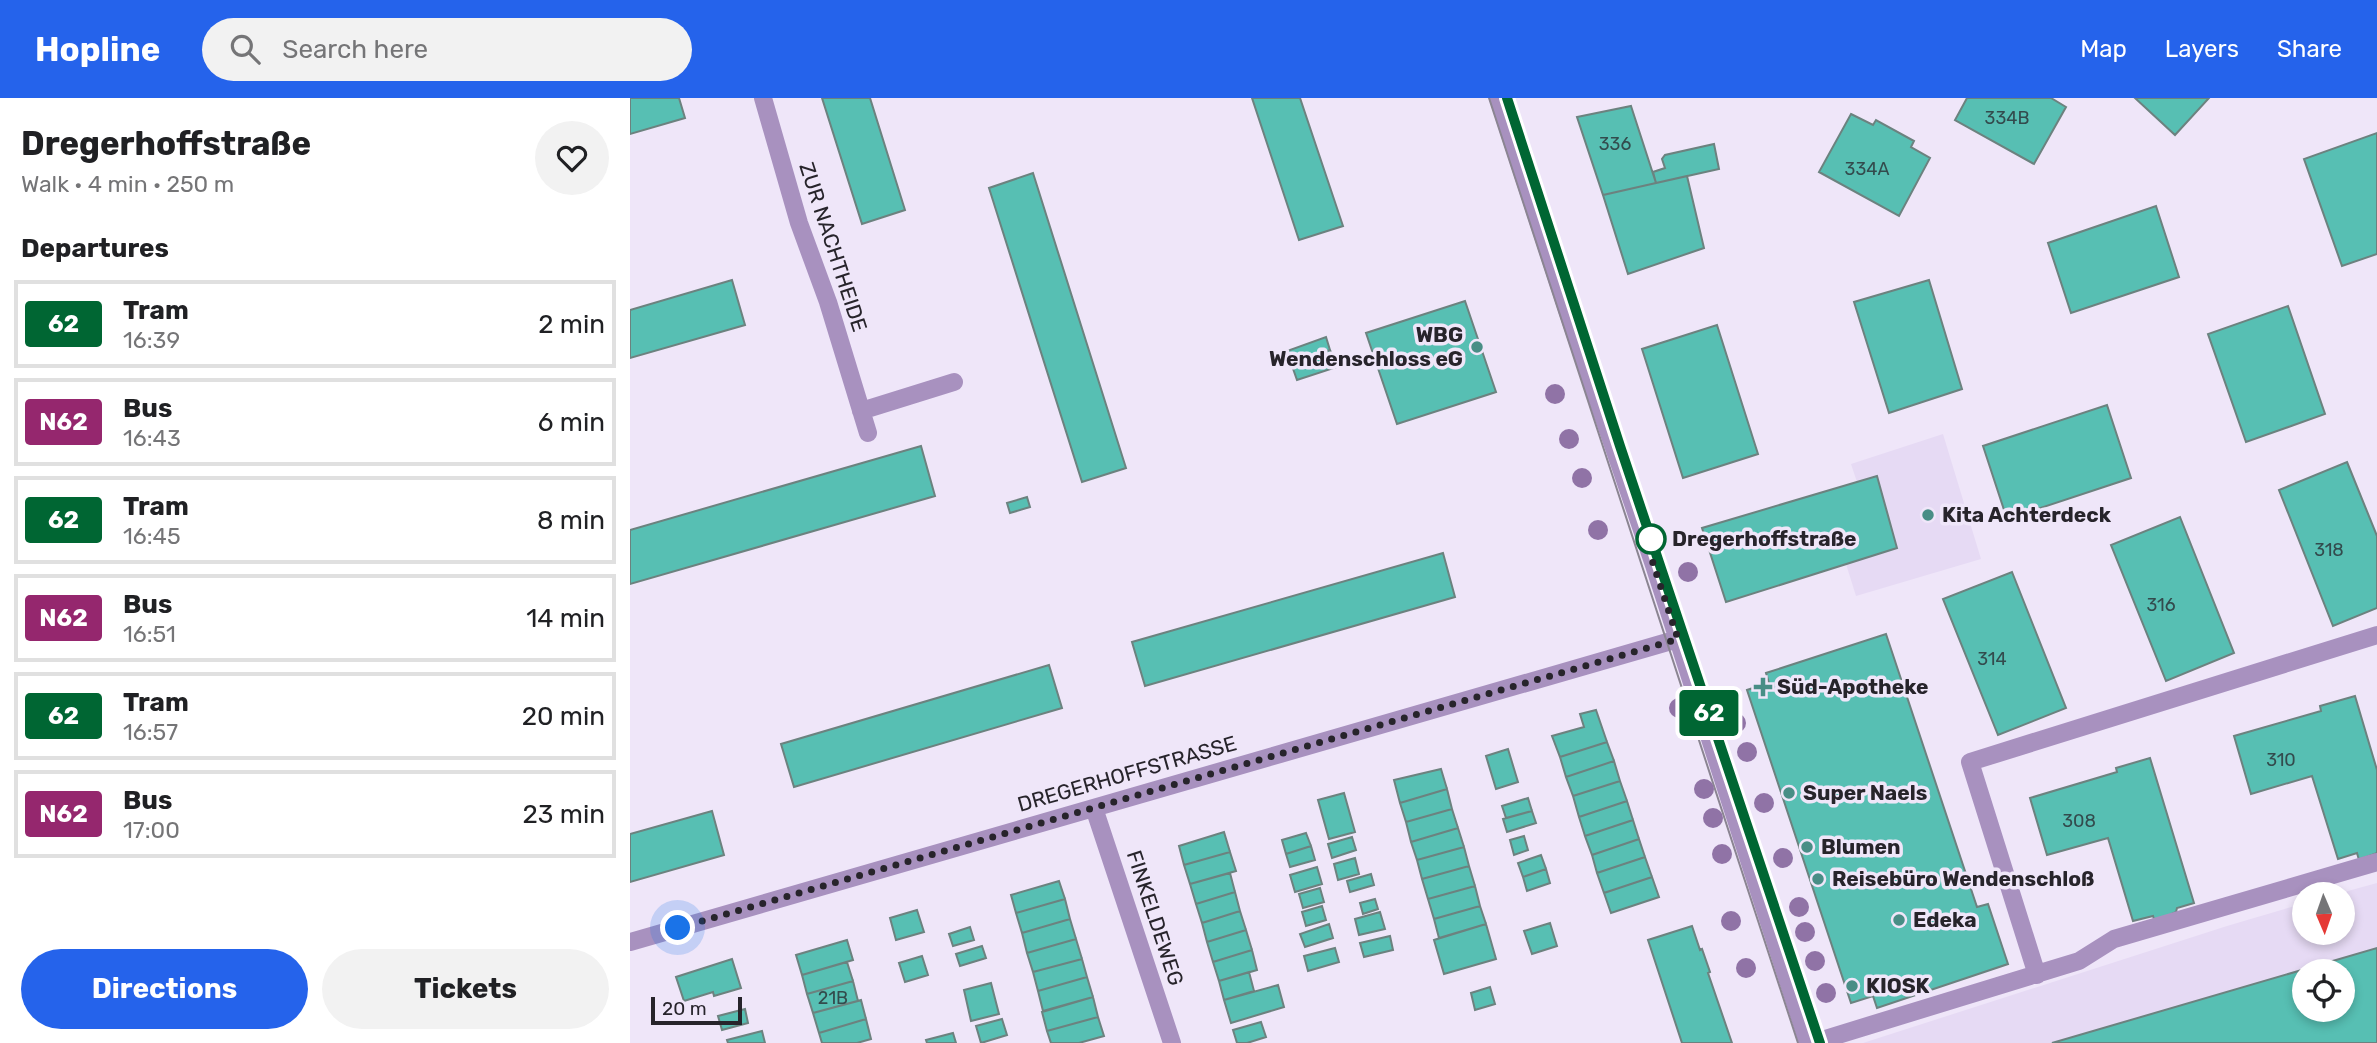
<!DOCTYPE html>
<meta charset="utf-8">
<style>
:root{--surface:#fff;--page:#f2f2f2;--text:#202124;--muted:#757577;--line:#e0e0e0;--accent:#2563eb}
body{margin:0;font-family:Rubik,sans-serif;background:var(--page);color:var(--text);height:100vh;display:flex;flex-direction:column;font-size:26px;white-space:nowrap}
*{box-sizing:border-box;margin:0}
p{font-size:23px;color:var(--muted)}
.icon{flex:none;width:38px;height:38px;fill:none;stroke:currentColor;stroke-width:2;stroke-linecap:round;stroke-linejoin:round}
.map{position:relative;flex:1;overflow:hidden}
.panel{display:flex;flex-direction:column;background:var(--surface);width:630px}
.panel>*{flex:none}
.badge{padding:0 14px;border-radius:5px;font-size:24px;line-height:46px}
.needle{width:46px;rotate:178deg}
.tools{position:absolute;left:1662px;top:784px;display:grid;gap:14px}
.tools a{display:grid;place-items:center;width:63px;height:63px;border-radius:50%;background:var(--surface);box-shadow:0 4px 10px #0003;font-size:35px}
.scale{position:absolute;left:21px;bottom:18px;width:91px;box-sizing:border-box;padding-left:7px;border:4px solid #27242b;border-top:0;font-size:19px;line-height:24px;white-space:nowrap;color:#27242b;-webkit-text-stroke:5px #efe6f9;paint-order:stroke}
.you{position:absolute;width:35px;height:35px;margin:-18px;border:5px solid #fff;border-radius:50%;background:#1a73e8;box-shadow:0 0 0 10px #1a73e833}
.map>.badge{position:absolute;translate:-50% -50%;box-shadow:0 0 0 4px #fff}
h2{padding:0 21px;font-size:26px;line-height:63px}
.round{display:grid;place-items:center;flex:none;width:74px;height:74px;border-radius:37px;background:var(--page)}
.overview{display:flex;align-items:center;justify-content:space-between;height:119px;padding:0 21px}
h1{font-size:33px;font-weight:700;line-height:52px}
.cta{display:flex;gap:14px;margin-top:auto;padding:14px 21px}
.cta a{flex:1;height:80px;border-radius:42px;background:var(--accent);color:#fff;font-size:28px;font-weight:700;line-height:80px;text-align:center}
.cta a+a{background:var(--page);color:var(--text)}
ul{padding:0;list-style:none}
li{display:flex;align-items:center;gap:21px;height:88px;margin:0 14px 10px;padding:0 7px;border:4px solid var(--line);border-radius:0px}
li div{flex:1}
li b{display:block;font-size:26px}
li em{font-style:normal}
li .badge{min-width:77px;font-weight:700;text-align:center}
header{display:flex;align-items:center;gap:42px;box-sizing:border-box;height:98px;padding:0 35px;background:var(--accent);color:#fff}
header strong{font-size:33px}
nav{display:flex;gap:38px;margin-inline-start:auto;font-size:24px}
.search{width:490px;height:63px;background:var(--page);display:flex;align-items:center;gap:18px;box-sizing:border-box;padding:0 24px;border-radius:38px;color:var(--muted);font-size:26px}
main{display:flex;flex:1;min-height:0}
.map>svg:first-child{display:block}
.built{fill:#e6daf4;fill-rule:evenodd}
.building{fill:#57bfb3;stroke:#6c827f;stroke-width:2;fill-rule:evenodd}
.lines{fill:none;stroke-linecap:round;stroke-linejoin:round}
.service{stroke:#a891bf;stroke-width:18}
.minor{stroke:#a891bf;stroke-width:18}
.tram{stroke:#8b8592;stroke-width:2}
.tree{fill:#9073a6}
.line-casing{stroke:#fff;stroke-width:16}
.line{stroke:#063;stroke-width:10}
.walk{stroke:#27242b;stroke-width:7;stroke-dasharray:0 12.6}
.poi-dot{fill:#488e86;stroke:#efe6f9;stroke-width:2.5}
.stop-dot{fill:#fff;stroke:#063;stroke-width:3.5}
.labels{text-anchor:middle;stroke-width:7;stroke-linejoin:round;paint-order:stroke}
.number-label{font-size:18px;fill:#334b4d}
.street-label{font-size:21px;fill:#27242b;stroke:#efe6f9}
.poi-label{font-size:21px;font-weight:bold;fill:#27242b;stroke:#efe6f9;text-anchor:start}
.stop-label{font-size:21px;font-weight:bold;fill:#27242b;stroke:#efe6f9;text-anchor:start}
</style>
<header>
<strong>Hopline</strong>
<div class="search"><svg class="icon" aria-label="search" viewBox="0 0 24 24"><circle cx="10" cy="10" r="6"/><path d="M15 15l6 6"/></svg>Search here</div>
<nav><a>Map</a><a>Layers</a><a>Share</a></nav>
</header>
<main>
<section class="panel">
<div class="overview"><div><h1>Dregerhoffstraße</h1><p>Walk · 4 min · 250 m</p></div><a class="round"><svg class="icon" aria-label="heart" viewBox="0 0 24 24"><path d="M12 20l-8-8c-3-5 5-10 8-4 3-6 11-1 8 4z"/></svg></a></div>
<h2>Departures</h2>
<ul>
<li><span class="badge" style="background:#063;color:#fff">62</span><div><b>Tram</b><p>16:39</p></div><em>2 min</em></li>
<li><span class="badge" style="background:#95276e;color:#fff">N62</span><div><b>Bus</b><p>16:43</p></div><em>6 min</em></li>
<li><span class="badge" style="background:#063;color:#fff">62</span><div><b>Tram</b><p>16:45</p></div><em>8 min</em></li>
<li><span class="badge" style="background:#95276e;color:#fff">N62</span><div><b>Bus</b><p>16:51</p></div><em>14 min</em></li>
<li><span class="badge" style="background:#063;color:#fff">62</span><div><b>Tram</b><p>16:57</p></div><em>20 min</em></li>
<li><span class="badge" style="background:#95276e;color:#fff">N62</span><div><b>Bus</b><p>17:00</p></div><em>23 min</em></li>
</ul>
<div class="cta"><a>Directions</a><a>Tickets</a></div>
</section>
<div class="map">
<svg width="1747" height="945" viewBox="0 0 1747 945">
<rect width="100%" height="100%" fill="#efe6f9"/>
<path class="built" d="M1313 336 1351 461 1226 498 1216 466 1267 450 1247 378 1227 384 1221 366Z
M1747 785V945H1233L1597 828 1675 805V835H1713V796H1707ZM1675 873H1713V912H1675Z"/>
<path class="building" d="M0 0H49L55 20 0 36Z
M192 0H240L275 112 232 126Z
M622 0H670L713 128 669 142Z
M1337 0H1421L1436 9 1404 66 1325 22Z
M1505 0H1579L1545 37Z
M1001 8 1026 85 973 97 947 19Z
M1221 16 1243 27 1246 22 1284 43 1281 49 1300 60 1269 118 1189 74Z
M1747 35V156L1712 168 1674 61Z
M1084 46 1089 71 1026 85 1023 74 1035 70 1032 61 1035 57Z
M403 75 496 370 452 384 359 90Z
M1057 78 1074 150 998 176 973 97Z
M1526 108 1549 179 1441 215 1418 145Z
M102 182 115 227 0 260V212Z
M1299 182 1332 291 1259 315 1224 204Z
M835 203 866 294 767 326 736 235Z
M1658 208 1695 316 1616 344 1578 236Z
M1087 227 1128 356 1053 380 1012 251Z
M696 239 700 252 661 265 657 253Z
M700 252 707 269 667 282 661 265Z
M1477 307 1501 380 1377 421 1353 348Z
M291 348 305 398 0 486V432Z
M1717 364 1747 438V510L1703 528 1649 392Z
M1247 378 1267 450 1096 504 1072 430Z
M397 399 400 409 380 415 377 405Z
M1550 419 1604 555 1536 583 1481 447Z
M813 455 825 499 515 588 502 544Z
M1382 474 1436 610 1368 637 1313 501Z
M1256 536 1347 809 1358 806 1378 866 1247 910 1243 898 1221 905 1117 592 1139 585 1136 575Z
M419 567 432 610 164 689 151 646Z
M1725 598 1747 672V755L1729 762 1727 755 1708 761 1682 678 1621 696 1604 638 1691 613 1690 608Z
M966 612 977 644 930 659 922 638 954 629 950 616Z
M977 644 984 663 936 679 930 659Z
M878 651 888 684 866 691 856 658Z
M1520 660 1564 805 1547 810 1546 814 1525 824 1523 818 1503 823 1478 740 1417 757 1400 700 1487 674 1486 670Z
M984 663 990 683 943 698 936 679Z
M811 671 817 691 770 705 764 682Z
M990 683 997 703 949 719 943 698Z
M817 691 822 711 776 724 770 705Z
M714 695 725 734 699 741 688 702Z
M898 700 902 713 876 720 872 708Z
M997 703 1003 722 955 738 949 719Z
M822 711 828 730 781 744 776 724Z
M82 713 94 757 0 784V736Z
M902 713 906 725 877 734 873 721Z
M1003 722 1009 741 962 757 955 738Z
M828 730 834 749 787 762 781 744Z
M594 734 600 754 554 767 549 748Z
M676 735 681 748 656 756 652 742Z
M894 738 898 752 884 757 880 742Z
M722 739 726 752 702 760 698 746Z
M1009 741 1015 759 967 775 962 757Z
M681 748 685 762 660 769 656 756Z
M834 749 839 768 792 781 787 762Z
M600 754 606 773 560 786 554 767Z
M911 757 916 771 893 779 888 765Z
M1015 759 1022 779 974 795 967 775Z
M725 760 729 776 708 782 704 766Z
M839 768 845 788 798 801 792 781Z
M687 769 692 786 665 794 660 777Z
M916 771 920 785 897 793 893 779Z
M600 775 605 794 566 806 560 786Z
M741 776 744 787 720 794 717 783Z
M1022 779 1029 799 981 815 974 795Z
M429 783 435 801 386 815 381 797Z
M845 788 850 808 804 821 798 801Z
M690 790 694 804 673 810 669 796Z
M605 794 610 813 572 825 566 806Z
M435 801 440 821 392 835 386 815Z
M745 801 748 811 733 816 730 805Z
M692 808 696 822 676 828 672 814Z
M850 808 856 826 809 840 804 821Z
M287 812 294 834 266 842 260 820Z
M610 813 616 832 577 844 572 825Z
M750 814 755 831 729 837 725 821Z
M440 821 446 841 397 855 392 835Z
M920 825 927 848 902 856 894 833Z
M699 826 703 840 675 849 670 836Z
M856 826 866 861 814 876 804 842Z
M1062 828 1070 852 1072 851 1080 874 1078 875 1102 945H1052L1018 842Z
M340 829 344 842 323 848 319 836Z
M616 832 622 852 583 864 577 844Z
M760 838 763 852 734 859 730 845Z
M446 841 452 861 403 874 397 855Z
M217 842 223 862 172 877 166 857Z
M352 848 356 860 330 868 326 856Z
M705 850 709 864 678 873 674 858Z
M1747 850V945H1422ZM1675 873H1713V912H1675Z
M622 852 627 872 589 883 583 864Z
M292 858 298 877 275 884 269 865Z
M102 861 111 890 84 898 83 894 54 903 46 879Z
M452 861 457 879 408 893 403 874Z
M217 864 223 883 177 896 172 877Z
M619 874 624 893 594 902 589 883Z
M457 879 463 899 413 913 408 893Z
M223 883 228 903 183 915 177 896Z
M361 885 369 916 341 923 334 892Z
M648 887 654 909 601 925 594 902Z
M860 889 865 906 845 912 841 895Z
M463 899 468 919 417 933 412 914Z
M231 902 236 921 189 935 183 915Z
M115 911 118 925 92 932 88 918Z
M468 919 474 938 449 945H421L417 933Z
M236 921 241 941 227 945H192L189 935Z
M372 921 377 937 351 945 346 928Z
M631 924 636 939 617 945H607L603 932Z
M132 933 135 945H98L97 942Z
M323 935 326 945H297L296 942Z"/>
<g class="lines">
<path class="service" d="M133 0 169 125 198 204 238 335
M231 313 324 284
M1407 877 1340 664 1747 537
M1182 945 1449 863 1484 841 1747 764"/>
<path class="minor" d="M868 0 941 224 1024 467 1178 945
M464 710 542 945
M0 844 1048 541"/>
<path class="tram" d="M859 0 1168 945
M877 0 990 348 1190 945"/>
</g>
<g class="tree">
<circle cx="925" cy="296" r="10"/>
<circle cx="939" cy="341" r="10"/>
<circle cx="952" cy="380" r="10"/>
<circle cx="968" cy="432" r="10"/>
<circle cx="1058" cy="474" r="10"/>
<circle cx="1049" cy="610" r="10"/>
<circle cx="1106" cy="625" r="10"/>
<circle cx="1117" cy="654" r="10"/>
<circle cx="1074" cy="691" r="10"/>
<circle cx="1134" cy="705" r="10"/>
<circle cx="1083" cy="720" r="10"/>
<circle cx="1092" cy="756" r="10"/>
<circle cx="1153" cy="760" r="10"/>
<circle cx="1169" cy="809" r="10"/>
<circle cx="1101" cy="823" r="10"/>
<circle cx="1175" cy="834" r="10"/>
<circle cx="1185" cy="863" r="10"/>
<circle cx="1116" cy="870" r="10"/>
<circle cx="1196" cy="895" r="10"/>
</g>
<g class="lines">
<defs>
<path id="line" d="M877 0 990 348 1190 945"/>
</defs>
<use href="#line" class="line-casing"/>
<use href="#line" class="line"/>
<path class="walk" d="M48 830 1048 541 1016 444 1021 441"/>
</g>
<g class="poi-dot">
<circle cx="847" cy="249" r="7"/>
<circle cx="1298" cy="417" r="7"/>
<path d="M1129.5 578.5h7v7h7v7h-7v7h-7v-7h-7v-7h7z"/>
<circle cx="1159" cy="695" r="7"/>
<circle cx="1177" cy="749" r="7"/>
<circle cx="1188" cy="781" r="7"/>
<circle cx="1269" cy="822" r="7"/>
<circle cx="1222" cy="888" r="7"/>
</g>
<circle class="stop-dot" cx="1021" cy="441" r="14"/>
<g class="labels">
<g class="number-label">
<text x="1377" y="26">334B</text>
<text x="985" y="52">336</text>
<text x="1237" y="77">334A</text>
<text x="1699" y="458">318</text>
<text x="1531" y="513">316</text>
<text x="1362" y="567">314</text>
<text x="1651" y="668">310</text>
<text x="1449" y="729">308</text>
<text x="203" y="906">21B</text>
</g>
<g class="street-label">
<text transform="translate(203 149) rotate(72)" y="7">ZUR NACHTHEIDE</text>
<text transform="translate(497 676) rotate(-16)" y="7">DREGERHOFFSTRASSE</text>
<text transform="translate(525 820) rotate(72)" y="7">FINKELDEWEG</text>
</g>
<g class="poi-label">
<text x="833" y="244" text-anchor="end">WBG<tspan x="833" dy="24">Wendenschloss eG</tspan></text>
<text x="1312" y="424">Kita Achterdeck</text>
<text x="1147" y="596">Süd-Apotheke</text>
<text x="1173" y="702">Super Naels</text>
<text x="1191" y="756">Blumen</text>
<text x="1202" y="788">Reisebüro Wendenschloß</text>
<text x="1283" y="829">Edeka</text>
<text x="1236" y="895">KIOSK</text>
</g>
<g class="stop-label">
<text x="1042" y="448">Dregerhoffstraße</text>
</g>
</g>
</svg>
<div class="tools">
<a><svg class="needle" viewBox="-14 -14 28 28"><path d="M0-13l5 13h-10z" fill="#e53935"/><path d="M0 13l5-13h-10z" fill="#757577"/></svg></a>
<a><svg class="icon" aria-label="locate" viewBox="0 0 24 24"><circle cx="12" cy="12" r="6"/><path d="M12 2v4M12 18v4M2 12h4M18 12h4"/></svg></a>
</div>
<div class="scale">20 m</div>
<div class="you" style="left:48px;top:830px"></div>
<b class="badge" style="left:1079px;top:615px;background:#063;color:#fff">62</b>
</div>
</main>
